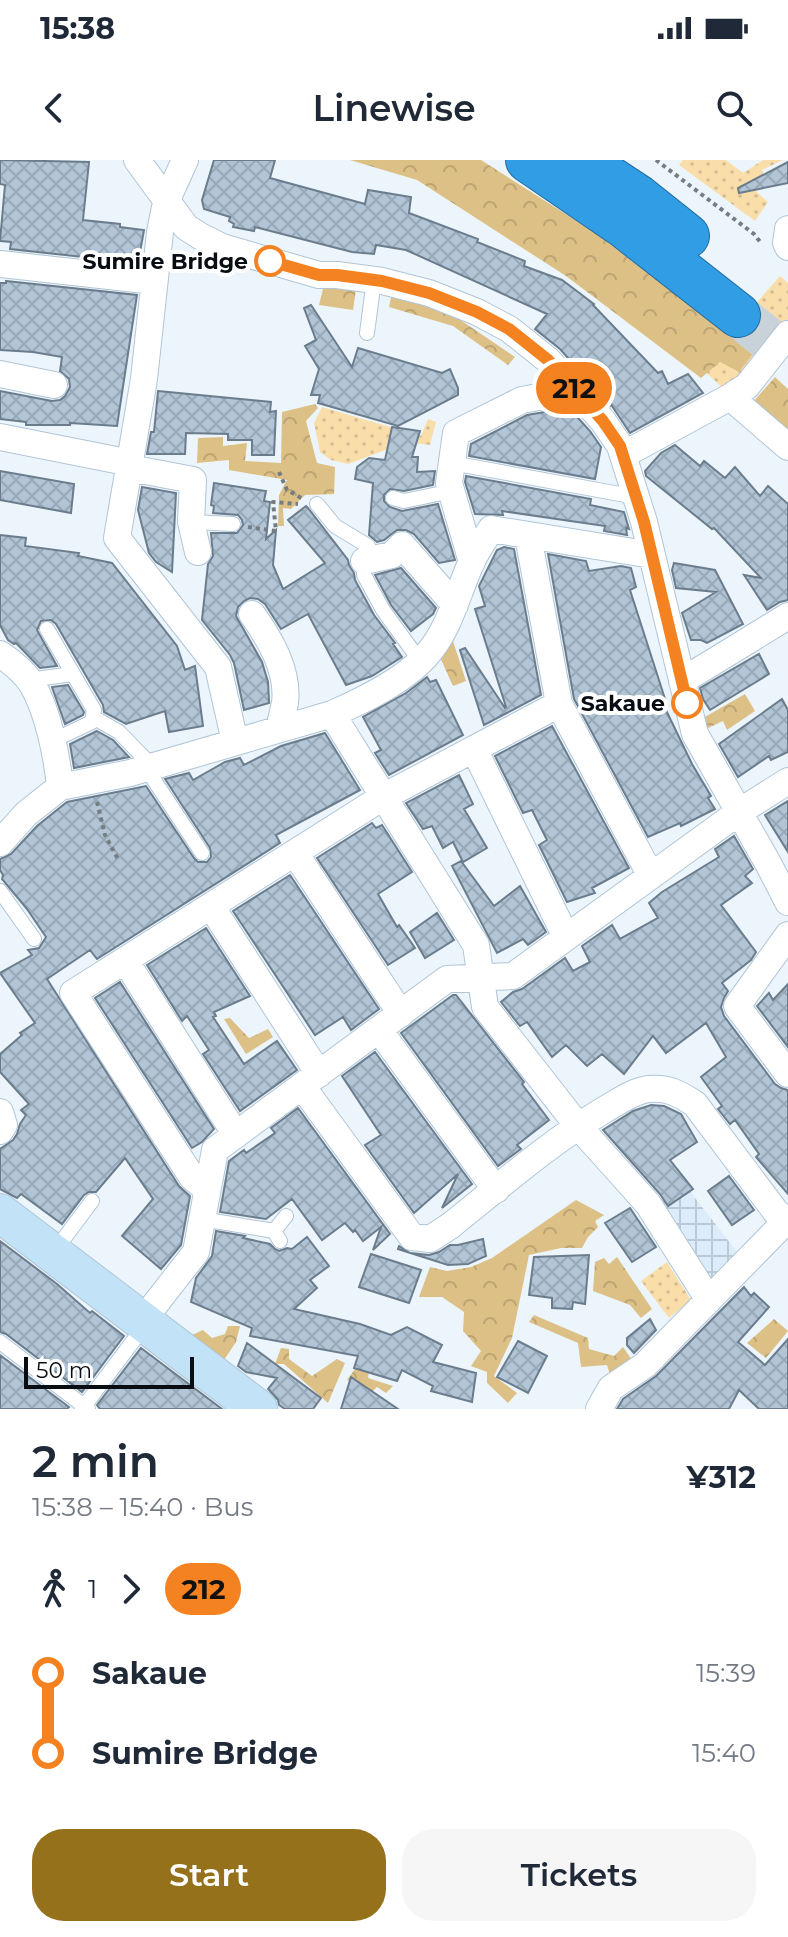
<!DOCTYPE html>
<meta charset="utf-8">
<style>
:root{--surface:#fff;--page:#f6f6f7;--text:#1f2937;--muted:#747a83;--accent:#96711b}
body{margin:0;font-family:Montserrat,sans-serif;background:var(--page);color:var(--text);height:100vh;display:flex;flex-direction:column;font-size:30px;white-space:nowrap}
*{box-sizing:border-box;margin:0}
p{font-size:26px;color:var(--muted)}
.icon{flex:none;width:44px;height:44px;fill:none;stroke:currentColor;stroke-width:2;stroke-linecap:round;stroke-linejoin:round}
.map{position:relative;height:1249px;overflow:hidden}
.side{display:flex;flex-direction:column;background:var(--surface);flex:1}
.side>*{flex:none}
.badge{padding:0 16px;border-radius:26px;font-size:28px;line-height:52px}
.scale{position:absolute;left:24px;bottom:20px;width:170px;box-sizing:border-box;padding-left:8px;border:4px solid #070d13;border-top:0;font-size:22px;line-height:28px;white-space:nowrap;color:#070d13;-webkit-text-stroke:6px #fff;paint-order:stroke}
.map>.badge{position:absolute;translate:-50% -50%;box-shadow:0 0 0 4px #fff}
.legs{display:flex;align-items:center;gap:12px;height:88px;padding:0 32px;font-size:26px}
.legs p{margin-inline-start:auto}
.head{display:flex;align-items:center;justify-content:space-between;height:136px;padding:0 32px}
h1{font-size:44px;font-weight:600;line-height:60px}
.action{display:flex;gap:16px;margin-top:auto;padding:16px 32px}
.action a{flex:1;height:92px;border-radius:32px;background:var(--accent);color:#fff;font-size:32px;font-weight:600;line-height:92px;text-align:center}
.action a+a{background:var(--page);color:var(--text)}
ul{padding:0 32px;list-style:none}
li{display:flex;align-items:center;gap:28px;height:80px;font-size:30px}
li i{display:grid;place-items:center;width:12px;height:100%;margin:0 10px;background:currentColor}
li i::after{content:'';width:20px;height:20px;margin:-10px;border:6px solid;border-radius:50%;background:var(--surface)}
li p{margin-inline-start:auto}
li:first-child i{background:linear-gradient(#0000 50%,currentColor 0)}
li:last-child i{background:linear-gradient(currentColor 50%,#0000 0)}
.status{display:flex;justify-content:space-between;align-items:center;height:56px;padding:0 40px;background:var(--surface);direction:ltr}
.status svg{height:22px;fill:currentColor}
header{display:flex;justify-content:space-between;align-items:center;height:104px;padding:0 32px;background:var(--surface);font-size:36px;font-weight:600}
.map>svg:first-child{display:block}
.industrial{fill:url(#industrial-grid)}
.grass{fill:url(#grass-dots)}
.forest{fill:url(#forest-crowns)}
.building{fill:url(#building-cross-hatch);stroke:#6b7d8d;stroke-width:2}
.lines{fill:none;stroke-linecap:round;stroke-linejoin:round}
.highway-tunnel{stroke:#cad2d9;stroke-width:44;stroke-dasharray:44 22;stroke-linecap:butt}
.lane-casing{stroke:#b1c5d6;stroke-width:16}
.street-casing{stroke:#b1c5d6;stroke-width:28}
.secondary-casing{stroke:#b1c5d6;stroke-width:40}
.highway-casing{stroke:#226b9c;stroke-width:46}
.path{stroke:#757d83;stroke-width:4;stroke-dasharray:4 4;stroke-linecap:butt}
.lane{stroke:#fff;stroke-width:14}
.street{stroke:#fff;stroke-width:26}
.secondary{stroke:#c1e2f7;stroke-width:38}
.highway{stroke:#319de5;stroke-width:44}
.line-1-casing{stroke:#fff;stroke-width:18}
.line-1{stroke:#f58220;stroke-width:12}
.stop-1-dot{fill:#fff;stroke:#f58220;stroke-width:4}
.labels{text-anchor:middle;stroke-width:8;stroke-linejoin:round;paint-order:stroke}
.stop-label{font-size:22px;font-weight:bold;fill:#070d13;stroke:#fff;text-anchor:end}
</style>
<div class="status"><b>15:38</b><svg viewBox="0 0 49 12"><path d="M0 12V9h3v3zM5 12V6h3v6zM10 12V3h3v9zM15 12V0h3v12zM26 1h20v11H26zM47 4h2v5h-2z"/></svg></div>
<header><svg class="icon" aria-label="back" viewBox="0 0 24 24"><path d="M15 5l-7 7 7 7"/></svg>Linewise<svg class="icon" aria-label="search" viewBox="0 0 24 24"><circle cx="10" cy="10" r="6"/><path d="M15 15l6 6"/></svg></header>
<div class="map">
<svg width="788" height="1249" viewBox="0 0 788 1249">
<defs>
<pattern id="industrial-grid" width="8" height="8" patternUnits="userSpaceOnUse" patternTransform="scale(2)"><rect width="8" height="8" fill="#dcecfa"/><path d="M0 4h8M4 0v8" fill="none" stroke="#bbc9d5"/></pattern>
<pattern id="grass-dots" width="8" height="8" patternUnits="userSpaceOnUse" patternTransform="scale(2)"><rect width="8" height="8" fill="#f9deaa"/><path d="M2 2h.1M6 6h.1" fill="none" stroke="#d4bd91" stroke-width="1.8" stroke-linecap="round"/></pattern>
<pattern id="forest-crowns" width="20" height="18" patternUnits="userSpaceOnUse" patternTransform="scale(2)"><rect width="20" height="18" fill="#ddc086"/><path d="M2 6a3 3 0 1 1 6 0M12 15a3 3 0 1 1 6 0" fill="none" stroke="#bca473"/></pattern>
<pattern id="building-cross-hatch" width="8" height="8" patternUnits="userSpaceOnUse" patternTransform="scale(2)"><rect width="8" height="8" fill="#b1c5d6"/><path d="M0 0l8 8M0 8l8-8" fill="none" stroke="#97a8b7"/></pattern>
</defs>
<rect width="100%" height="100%" fill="#ecf5fc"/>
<path class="industrial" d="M685 1025 738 1093 708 1124 658 1040Z"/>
<path class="grass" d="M683 0H726L743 13 763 0H783L762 10 765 20 751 27 768 42 755 61 679 5Z
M780 116 788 123V159L725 230 700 207Z
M322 247 421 276 428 259 436 262 430 285 407 282 348 304 331 300 320 292 314 263Z
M667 1102 691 1140 669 1158 641 1121Z"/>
<path class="forest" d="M350 0H481L597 74 753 194 739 212 720 202 701 218 566 116 417 20Z
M324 125 356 129 353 150 319 145Z
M392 133 453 155 515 197 508 205 453 166 389 147Z
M775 217 788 229V277L752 243Z
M315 244 318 248 306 261 317 303 335 307 334 334 305 335 291 349 283 348 284 366H278L279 335 287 320 229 310V300L197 303 198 278 223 277V286L247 283 245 301 281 303 282 252Z
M452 478 466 521 453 526 439 495Z
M745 534 755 551 727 570 723 561 706 569 703 558Z
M230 858 249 878 268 869 273 877 246 894 224 859Z
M576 1040 604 1055 595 1061 598 1067 588 1077 582 1088H561L529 1095 512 1178 494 1216 517 1233 508 1243 487 1223V1212L471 1206 481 1191 463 1171 464 1152 442 1137H419L430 1107 447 1111 471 1107 492 1098Z
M617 1097 652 1149 641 1158 630 1145 593 1131 595 1102 604 1098 609 1104Z
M534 1155 588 1178 589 1189 614 1196 623 1187 632 1200 610 1215 607 1205 581 1207 578 1183 529 1162Z
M774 1159 788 1171 766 1198 747 1183Z
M228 1166H240L236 1182 224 1200 192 1175 203 1170 212 1178 225 1174Z
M281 1188 289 1189V1199L312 1216 337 1199 345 1203 328 1243 284 1204H275Z
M360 1202 370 1205 368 1218 393 1226 386 1233 377 1227 365 1238 366 1226 347 1220Z"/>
<path class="building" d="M0 0 89 2 83 60 120 64V67L144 70 138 103 10 89 11 82 0 81 5 25 0 24Z
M214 0H275L270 18 365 44 368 30 411 37 409 53 478 79 477 82 525 101 524 106 562 120 594 144 593 145 658 213 662 211 668 224 688 214 703 233 630 273 610 243V245L560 189 535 169 547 154 406 90 376 85 374 94 352 92 255 67 254 71 233 67 234 64 229 61 230 57 204 49 202 40Z
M788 2V23L739 33 738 28Z
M6 121 137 135 117 266 70 263V265H26V262L0 259V231L52 241 60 240 65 236 70 227 69 219 60 211 62 197 33 192 0 190V123H6Z
M311 145 352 207 358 188 442 213 450 209 458 228V235L398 266 318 243 320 235H311L319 209 305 186 316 180 304 148Z
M158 231 271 242 270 252 276 251 274 295H252V280H228V274L186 273 185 294H147L151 272H154Z
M569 248 590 271 601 287 595 319 469 296 471 284 527 255Z
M392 267 420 271 412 297H418L417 312 435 311 433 325 404 331 390 329 384 335V341L390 347 402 351 438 344 455 400 439 403 414 374 406 370H397L384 380 377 382 369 375 373 323 355 319 357 307 369 298 385 300Z
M675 285 700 306 704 301 725 318 735 307 760 336 768 326 788 344V440L780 442 767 450 744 415 761 418 714 368 712 369 646 316 645 311 661 293Z
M0 311 74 324 71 353 0 340Z
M466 316 591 339 590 345 624 352 629 369 626 368 627 375 604 371 605 366 502 351 503 355 475 354 465 322Z
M214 323 266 331 264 341 270 342 266 379 276 370 273 405 283 429 325 403 288 360 306 346 308 348 348 400 349 405 354 413 355 420 374 455 395 483 393 484 402 497 372 516 346 525 308 454 281 469 265 444 258 439 250 438 244 441 238 447 236 456 262 502 268 522 269 541V543L244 550 234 503 230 495 202 460 208 404 213 396 211 373H237L243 365 242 360 238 355 213 353 214 346 211 345Z
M142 327 176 333 172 412 156 402 149 393 138 350Z
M0 375 26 378 25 386 79 393 78 396 112 403 177 486 185 510 195 506 203 566 169 572 165 551 126 564 104 552 103 545 56 464 51 460 41 461 37 470 57 506 40 508 16 483 14 484 8 480 0 465Z
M504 387 514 389 541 535 484 565 460 490 465 488 505 548 506 547 475 449 485 446 479 426 497 390Z
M548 394 586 401 589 411 621 406 631 408 636 427 630 430 667 545 664 546 692 604 711 636 708 638 715 649 681 666 680 663 648 677 574 539Z
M674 403 715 410 743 464 707 483 701 480H691L682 453 716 432 676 428 672 410Z
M401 408 436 448 433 454 411 471 391 445 375 415Z
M759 494 769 514 710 550 703 539 700 528Z
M427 517 430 522 436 520 463 575 389 615 375 593 381 590 363 557 406 533Z
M68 525 84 552 83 555 65 564 52 527Z
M782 539 788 550V592L771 600 769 596 738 617 719 584Z
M552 566 629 708 592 728 595 733 567 742 539 685 547 680 532 650 523 653 495 596Z
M97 571 113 580 129 597 74 608 70 584Z
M325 573 360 630 276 675 280 683 97 799 90 790 47 819 179 1026 190 1036 181 1085 161 1109 122 1076 153 1039 125 998 96 1032H89L84 1035 62 1064 21 1034 17 1038 0 1029V989L13 980 17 974 20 964 26 955 21 950 29 944 0 912V894L22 875 20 873 35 863 0 813 32 795 28 790 39 788 46 777 27 749 2 719 3 715 0 710V699L11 694 37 666 67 642 146 626 194 698 198 702H207L211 697 210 688 165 619 189 613 193 620 225 602 240 598 244 605 281 586Z
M459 615 473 644 464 649 487 688 463 702 453 682 443 688 432 666 423 669 406 643Z
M788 641V692L765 655Z
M372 663 376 668 382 665 412 712 378 734 397 767 399 765 415 788 388 805 317 698Z
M734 676 753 709 745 716 752 723 721 745 756 792 751 800 722 823 728 831 724 838 721 847 724 856 775 924 781 928 788 930V1034L756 997 759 994 735 960 730 964 718 949 722 946 701 917 726 897 706 863 666 893 653 876 624 914 602 894 587 906 566 885 552 897 527 862 520 866 501 842 513 832 522 829 565 798 573 811 590 802 582 786 612 765 620 779 658 758 649 743 662 732 719 697 715 689Z
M461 701 494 746 520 726 546 772 528 785 523 779 497 793 452 706Z
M290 715 379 849 351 870 343 857 315 875 233 751Z
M437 753 454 780 425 798 410 772Z
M206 768 250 836 214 852 216 856 213 857 244 904 277 881 297 910 240 951 203 894 209 890 187 856 182 861 147 805Z
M120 822 214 969 202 982 192 988 95 838Z
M788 824V887L757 846 769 833 773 840Z
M453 835H456L524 922 522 924 549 960 517 985 521 989 498 1006 401 873Z
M375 892 472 1024 442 1048 458 1014 414 1053 365 985 381 975 342 916Z
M651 945 664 946 681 954 697 982 670 1000 693 1029 668 1046 660 1034 603 970 633 951Z
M298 948 390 1074 373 1090 381 1067 363 1081 355 1070 353 1072 345 1063 322 1080 292 1039 266 1059 220 1052 229 1001 244 990 246 993 275 973 271 968Z
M729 1016 754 1050 732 1065 708 1031Z
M630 1048 656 1087 632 1102 605 1063Z
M216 1071 245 1076 243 1078 270 1084 275 1089 279 1091 287 1088 292 1089 307 1077 329 1106 310 1120 317 1128 294 1149 360 1164 391 1175 407 1167 442 1185 433 1202 476 1213 472 1242 431 1231 433 1226 402 1210 397 1221 354 1208 358 1196 250 1176 252 1168 191 1142 196 1118 212 1096Z
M483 1079 486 1096 468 1104 448 1105 398 1089 399 1086 410 1093 429 1095 439 1092 450 1085H458Z
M0 1081 57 1124 90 1153 92 1151 124 1176 82 1232 6 1174 0 1172Z
M371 1094 421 1110 409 1143 359 1127Z
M589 1095 585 1144 573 1142 572 1149 552 1148V1138L529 1135 534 1097Z
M744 1127 751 1136 754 1133 769 1147 738 1182 765 1205 788 1179V1249H759L739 1230 729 1249H617L623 1239 656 1216Z
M650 1159 656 1170 634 1193 627 1185V1178Z
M518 1181 547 1196 528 1233 497 1217Z
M247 1183 321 1238 313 1249H285L279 1245 278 1240 268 1229 277 1218 246 1212 238 1206Z
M141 1188 222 1249H100L97 1245Z
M0 1195 69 1247 67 1249H0Z
M351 1217 398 1249H341Z"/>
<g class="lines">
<path class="highway-tunnel" d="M738 155 788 195"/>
<defs>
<path id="lane" d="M367 173 374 120
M452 303 636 337
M393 338 404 341 452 331
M317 344 335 366 368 386 371 399
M191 362 233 364
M364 401V415L383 450 420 501
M47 469 94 550 92 562 52 581
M28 520 73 514
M93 557 119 572 152 606
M146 608 202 693
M0 731 34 779
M202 1059 274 1071
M280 1081 274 1071 286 1056
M53 1093 92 1041
M0 1182 88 1249
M82 1249 146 1164"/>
<path id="street" d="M137 0 186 67 200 76 222 87 319 115H337L382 121 429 133 477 152 509 169 548 200 603 261 620 286 644 362 695 574 769 705 788 742
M185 0 166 42 160 72 144 219 117 378 218 507 235 582
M788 69 786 83 788 87
M0 104 154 121
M0 214 54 225
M730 237 788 287
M0 277 131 303
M623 295 730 237 747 226 788 174
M130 308 193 320 191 362 198 392
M528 376 559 544 651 716
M364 401 392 395 402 385 455 445
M472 402 449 323 456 273 522 240 575 230
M252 454C270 479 289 511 285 543 283 552 281 560 279 569
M0 494C12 502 24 512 32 524 48 551 57 596 60 627
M682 521 788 456
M332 554 476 785 485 847 578 966 648 1044 709 1140
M474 589 566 777
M0 683 26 654 60 627 130 613 332 554C364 540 408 519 430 491 451 465 458 431 472 401 477 390 484 380 491 369L652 395
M295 693 401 854
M211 746 319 914
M788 775 737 846 788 914
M125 800 236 975
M379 870 496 1030
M302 926 412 1077 430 1079 450 1066C500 1026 549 983 604 950 618 942 633 931 649 929 668 927 680 934 695 944L776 1052 788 1062
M0 952 4 965 0 971
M207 1029 192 1017 73 833 383 637 559 544
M142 1161 196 1092 215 990 447 819 513 816 739 652 788 621
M599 1249 611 1228 645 1205 786 1061"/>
<path id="secondary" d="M0 1053 258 1249"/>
<path id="highway" d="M528 0 623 65 738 155
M582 0 638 37 687 76"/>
</defs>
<use href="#lane" class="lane-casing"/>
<use href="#street" class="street-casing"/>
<use href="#secondary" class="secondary-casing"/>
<use href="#highway" class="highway-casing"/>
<path class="path" d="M656 0 754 74 761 83
M279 312 287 330 303 339
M248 367 276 371 273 342 298 344
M97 642 105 675 119 701"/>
<use href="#lane" class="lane"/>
<use href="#street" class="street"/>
<use href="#secondary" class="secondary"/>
<use href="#highway" class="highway"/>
</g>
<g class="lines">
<defs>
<path id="line-1" d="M270 101 319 115H337L382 121 429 133 477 152 509 169 548 200 603 261 620 286 644 362 687 543"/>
</defs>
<use href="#line-1" class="line-1-casing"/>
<use href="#line-1" class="line-1"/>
</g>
<g class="stop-1-dot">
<circle cx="270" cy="101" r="14"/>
<circle cx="687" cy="543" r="14"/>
</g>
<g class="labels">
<g class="stop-label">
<text x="248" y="109">Sumire Bridge</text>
<text x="665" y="551">Sakaue</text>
</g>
</g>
</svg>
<div class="scale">50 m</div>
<b class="badge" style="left:574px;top:228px;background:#f58220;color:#111">212</b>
</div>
<section class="side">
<div class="head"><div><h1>2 min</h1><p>15:38 – 15:40 · Bus</p></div><b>¥312</b></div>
<div class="legs"><svg class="icon" aria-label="walk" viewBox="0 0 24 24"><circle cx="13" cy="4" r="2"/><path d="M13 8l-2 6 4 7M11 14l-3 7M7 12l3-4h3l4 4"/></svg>1<svg class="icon" aria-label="forward" viewBox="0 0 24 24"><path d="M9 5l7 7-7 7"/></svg><b class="badge" style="background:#f58220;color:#111">212</b></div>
<ul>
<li><i style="color:#f58220"></i><b>Sakaue</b><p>15:39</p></li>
<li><i style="color:#f58220"></i><b>Sumire Bridge</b><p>15:40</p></li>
</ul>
<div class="action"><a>Start</a><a>Tickets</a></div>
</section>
